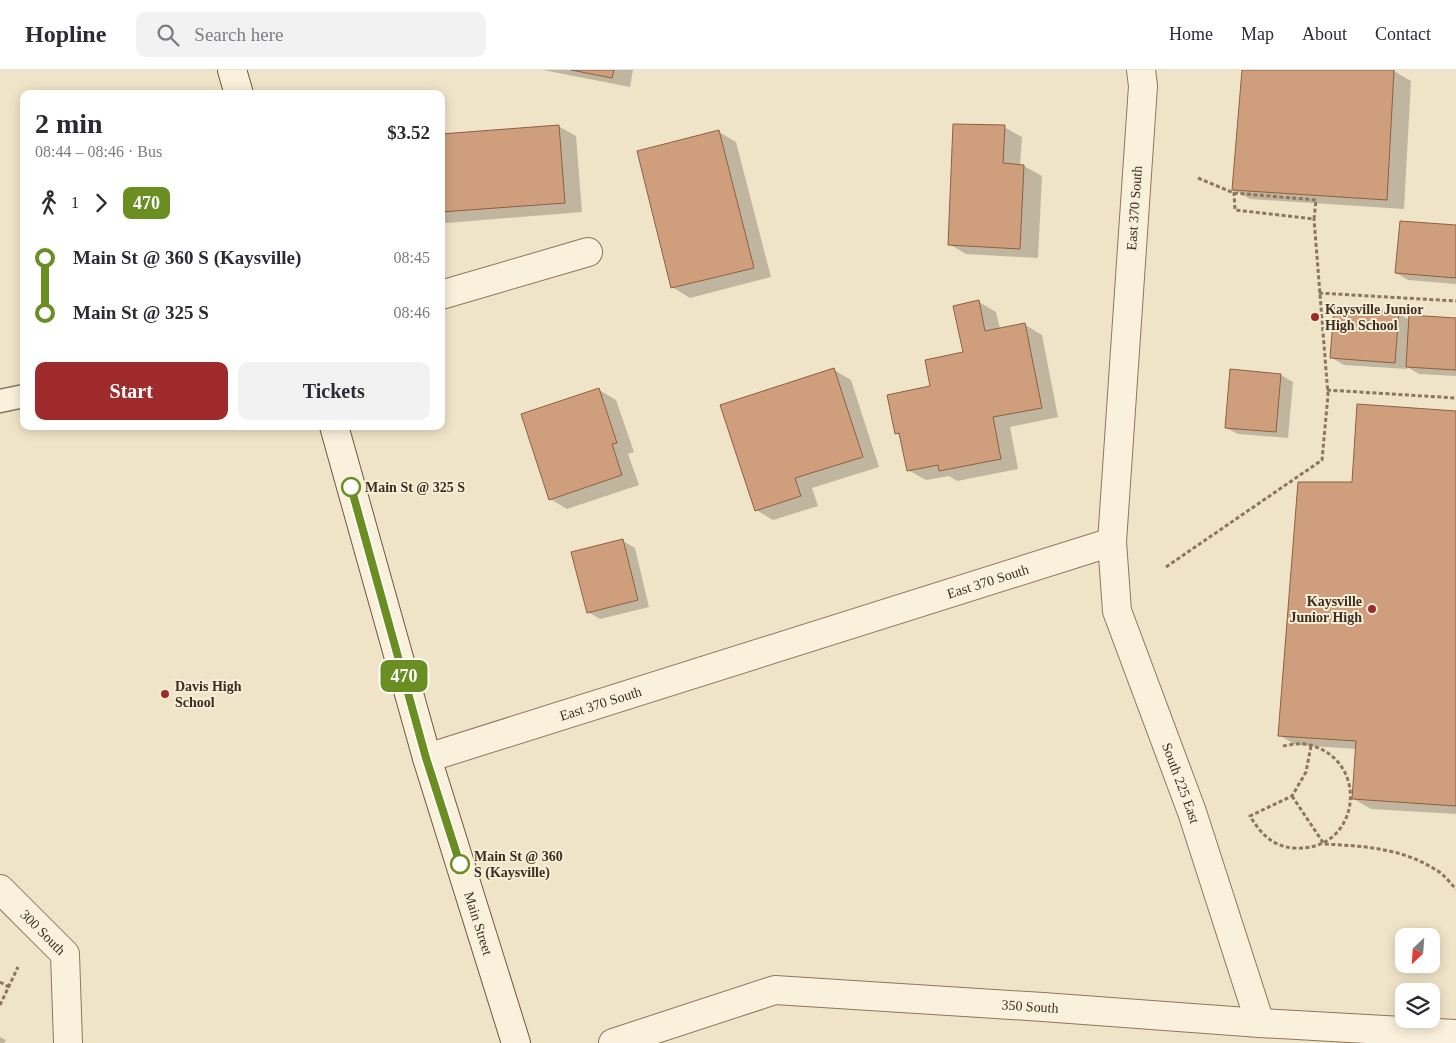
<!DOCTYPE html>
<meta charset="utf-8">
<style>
:root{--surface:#fff;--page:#f2f2f3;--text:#2b2b33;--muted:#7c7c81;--line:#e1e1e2;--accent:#9e2a2b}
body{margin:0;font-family:Georgia,serif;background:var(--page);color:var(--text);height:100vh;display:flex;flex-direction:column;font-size:19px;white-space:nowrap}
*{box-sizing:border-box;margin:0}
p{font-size:16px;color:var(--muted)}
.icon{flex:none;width:28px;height:28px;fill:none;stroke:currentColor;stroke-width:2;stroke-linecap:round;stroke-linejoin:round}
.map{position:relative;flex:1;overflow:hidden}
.side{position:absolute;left:20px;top:20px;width:425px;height:340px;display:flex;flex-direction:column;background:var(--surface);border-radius:10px;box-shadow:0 2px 12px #0003}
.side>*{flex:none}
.badge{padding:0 10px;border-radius:8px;font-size:18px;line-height:32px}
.needle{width:32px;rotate:205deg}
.fabs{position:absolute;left:1395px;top:858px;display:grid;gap:10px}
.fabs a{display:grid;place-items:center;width:45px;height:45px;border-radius:10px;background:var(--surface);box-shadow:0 2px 12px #0003;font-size:25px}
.map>.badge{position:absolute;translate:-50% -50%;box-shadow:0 0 0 2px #fff}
.legs{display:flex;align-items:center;gap:8px;height:55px;padding:0 15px;font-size:16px}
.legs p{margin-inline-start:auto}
.head{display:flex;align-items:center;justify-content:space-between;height:85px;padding:0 15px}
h1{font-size:28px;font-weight:600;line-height:38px}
.primary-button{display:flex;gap:10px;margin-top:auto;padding:10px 15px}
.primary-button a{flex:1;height:58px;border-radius:10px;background:var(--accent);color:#fff;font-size:20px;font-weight:600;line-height:58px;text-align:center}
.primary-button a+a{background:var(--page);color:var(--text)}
ul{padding:0 15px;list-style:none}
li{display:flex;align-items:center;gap:18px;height:55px;font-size:19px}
li i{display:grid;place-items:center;width:8px;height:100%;margin:0 6px;background:currentColor}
li i::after{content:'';width:12px;height:12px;margin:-6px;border:4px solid;border-radius:50%;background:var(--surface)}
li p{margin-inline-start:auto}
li:first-child i{background:linear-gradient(#0000 50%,currentColor 0)}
li:last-child i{background:linear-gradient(currentColor 50%,#0000 0)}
header{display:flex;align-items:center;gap:30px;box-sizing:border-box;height:70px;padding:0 25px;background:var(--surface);border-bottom:1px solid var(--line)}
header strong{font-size:24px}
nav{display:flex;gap:28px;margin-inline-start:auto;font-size:18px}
.search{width:350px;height:45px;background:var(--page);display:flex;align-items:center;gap:12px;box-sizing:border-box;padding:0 18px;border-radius:10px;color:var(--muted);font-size:19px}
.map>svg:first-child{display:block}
.shadow{fill:#0003}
.building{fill:#cf9f7d;stroke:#8d5f41}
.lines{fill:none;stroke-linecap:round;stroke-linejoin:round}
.service-casing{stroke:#8d765c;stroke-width:25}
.minor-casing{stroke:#8d765c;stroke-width:30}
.secondary-casing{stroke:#6f573f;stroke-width:30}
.path{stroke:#8d765c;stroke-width:3;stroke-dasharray:4 2.5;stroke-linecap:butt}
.service{stroke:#faf1dc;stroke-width:22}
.minor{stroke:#faf1dc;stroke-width:28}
.secondary{stroke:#faf1dc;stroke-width:28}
.line-1-casing{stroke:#fff;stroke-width:11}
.line-1{stroke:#6b8e23;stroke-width:8}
.poi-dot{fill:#9e2a2b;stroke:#f7eed8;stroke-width:2}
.stop-1-dot{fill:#fff;stroke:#6b8e23;stroke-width:2.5}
.labels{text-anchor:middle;stroke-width:4;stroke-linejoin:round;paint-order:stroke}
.street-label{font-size:14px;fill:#3d2e20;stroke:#f7eed8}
.poi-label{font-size:14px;font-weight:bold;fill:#3d2e20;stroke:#f7eed8;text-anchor:start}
.stop-label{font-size:14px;font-weight:bold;fill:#3d2e20;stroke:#f7eed8;text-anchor:start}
</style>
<header>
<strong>Hopline</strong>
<div class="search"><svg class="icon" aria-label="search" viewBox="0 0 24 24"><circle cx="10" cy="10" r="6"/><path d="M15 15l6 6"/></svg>Search here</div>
<nav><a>Home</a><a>Map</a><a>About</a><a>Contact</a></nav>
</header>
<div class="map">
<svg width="1456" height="973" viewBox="0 0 1456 973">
<rect width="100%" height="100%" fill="#f0e4c8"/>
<path class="shadow" d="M543 0H633L630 17Z
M1244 0H1381L1394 1 1411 11 1404 139 1250 129 1233 119Z
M558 56 576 66 582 142 447 153 441 150V66Z
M1004 57 1022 67 1020 96H1024L1042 106 1038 188 966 184 949 174Z
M719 62 736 72 771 207 690 228 672 217Z
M1456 157V214L1408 210 1396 203Z
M979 232 996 242 1000 259 1024 254 1042 265 1058 347 1010 357 1018 399 957 411 949 406 926 410 908 400 901 366 896 363 932 317 964 283Z
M1398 243 1410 250 1456 249V306L1419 304 1407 297V299L1344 295 1332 288Z
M834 300 851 310 879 397 812 418 818 436 773 450 756 440Z
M1281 305 1293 312 1288 368 1238 364 1226 358Z
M599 320 616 330 634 382 628 384 639 415 567 439 550 429Z
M1456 342V744L1371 739 1354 729 1357 679 1296 675 1279 665 1353 413Z
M623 471 635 478 649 537 600 549 588 542Z
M0 967 6 970 4 973H0Z"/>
<path class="building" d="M571 0H614L612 8Z
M1242 0H1394L1387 130 1232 120Z
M953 54 1005 55 1003 93 1024 95 1020 179 948 175Z
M559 55 565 133 441 142V64Z
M719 60 754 198 671 218 637 81Z
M1400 151 1456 155V208L1395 203Z
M979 230 985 261 1025 253 1042 338 993 347 1001 389 939 401 938 395 907 401 899 363 895 364 887 325 930 316 925 290 963 282 953 236Z
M1334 237 1399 242 1395 293 1330 288Z
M1409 245 1456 248V300L1406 297Z
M834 298 863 387 795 408 801 426 755 441 720 335Z
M1230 299 1281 304 1276 362 1225 358Z
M599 318 617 373 612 374 622 405 549 430 521 344Z
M1357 334 1456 341V736L1352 729 1356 671 1278 666 1298 412H1352Z
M623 469 638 530 587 543 571 482Z"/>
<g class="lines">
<defs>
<path id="service" d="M0 331 24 326"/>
<g id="minor">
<path id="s1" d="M1141 0 1143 16 1112 472 1117 541 1192 742 1260 953"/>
<path d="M441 225 588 182"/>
<path id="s2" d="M427 688 1112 472"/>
<path id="s3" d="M0 819 65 884 68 973"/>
<path id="s4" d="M613 973 775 920 1043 937 1260 953 1456 964"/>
</g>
<g id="secondary">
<path d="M232 0 239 24"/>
<path id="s5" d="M334 356 427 688 516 973"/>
</g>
</defs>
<use href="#service" class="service-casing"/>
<use href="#minor" class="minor-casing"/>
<use href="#secondary" class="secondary-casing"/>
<path class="path" d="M1198 108 1234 123
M1234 123 1316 130 1314 149 1235 140Z
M1319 223 1456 231
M1327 320 1456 328
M1166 497 1322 390 1328 325 1314 149
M1283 676C1290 675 1298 673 1305 674 1372 686 1362 783 1294 778 1273 777 1260 763 1250 746L1292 726 1306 702 1311 676
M1292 726 1324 774C1363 776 1402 778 1436 800 1444 804 1450 813 1456 819
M0 912 9 917
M0 935 18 897"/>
<use href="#service" class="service"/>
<use href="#minor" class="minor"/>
<use href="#secondary" class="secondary"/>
</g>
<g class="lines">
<defs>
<path id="line-1" d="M351 417 426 688 460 794"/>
</defs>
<use href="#line-1" class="line-1-casing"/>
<use href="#line-1" class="line-1"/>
</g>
<g class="poi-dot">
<circle cx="1315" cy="247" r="5"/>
<circle cx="1372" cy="539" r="5"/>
<circle cx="165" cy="624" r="5"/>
</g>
<g class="stop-1-dot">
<circle cx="351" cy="417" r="9"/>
<circle cx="460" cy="794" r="9"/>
</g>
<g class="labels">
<g class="street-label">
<text transform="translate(1134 138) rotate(-86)" y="5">East 370 South</text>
<text dy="5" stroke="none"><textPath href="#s2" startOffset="588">East 370 South</textPath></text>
<text dy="5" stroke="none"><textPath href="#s2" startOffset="182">East 370 South</textPath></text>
<text dy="5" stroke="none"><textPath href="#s1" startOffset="726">South 225 East</textPath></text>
<text dy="5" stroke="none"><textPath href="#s5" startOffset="518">Main Street</textPath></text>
<text dy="5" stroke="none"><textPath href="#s3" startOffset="61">300 South</textPath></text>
<text dy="5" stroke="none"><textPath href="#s4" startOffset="426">350 South</textPath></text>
</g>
<g class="poi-label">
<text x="1325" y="244">Kaysville Junior<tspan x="1325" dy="16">High School</tspan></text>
<text x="1362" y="536" text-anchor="end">Kaysville<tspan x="1362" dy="16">Junior High</tspan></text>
<text x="175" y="621">Davis High<tspan x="175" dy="16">School</tspan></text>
</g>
<g class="stop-label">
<text x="365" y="422">Main St @ 325 S</text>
<text x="474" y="791">Main St @ 360<tspan x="474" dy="16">S (Kaysville)</tspan></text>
</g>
</g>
</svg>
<div class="fabs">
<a><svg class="needle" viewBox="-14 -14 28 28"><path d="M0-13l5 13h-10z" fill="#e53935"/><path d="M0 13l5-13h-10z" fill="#7c7c81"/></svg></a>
<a><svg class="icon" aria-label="layers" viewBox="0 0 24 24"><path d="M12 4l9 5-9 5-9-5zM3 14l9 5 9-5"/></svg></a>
</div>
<b class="badge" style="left:404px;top:606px;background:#6b8e23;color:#fff">470</b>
<section class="side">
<div class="head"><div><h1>2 min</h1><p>08:44 – 08:46 · Bus</p></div><b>$3.52</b></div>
<div class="legs"><svg class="icon" aria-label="walk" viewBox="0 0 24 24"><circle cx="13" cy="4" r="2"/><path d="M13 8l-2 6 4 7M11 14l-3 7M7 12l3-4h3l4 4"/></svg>1<svg class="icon" aria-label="forward" viewBox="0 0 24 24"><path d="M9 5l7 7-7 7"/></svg><b class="badge" style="background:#6b8e23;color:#fff">470</b></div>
<ul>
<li><i style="color:#6b8e23"></i><b>Main St @ 360 S (Kaysville)</b><p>08:45</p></li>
<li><i style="color:#6b8e23"></i><b>Main St @ 325 S</b><p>08:46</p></li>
</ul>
<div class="primary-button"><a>Start</a><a>Tickets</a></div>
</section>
</div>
